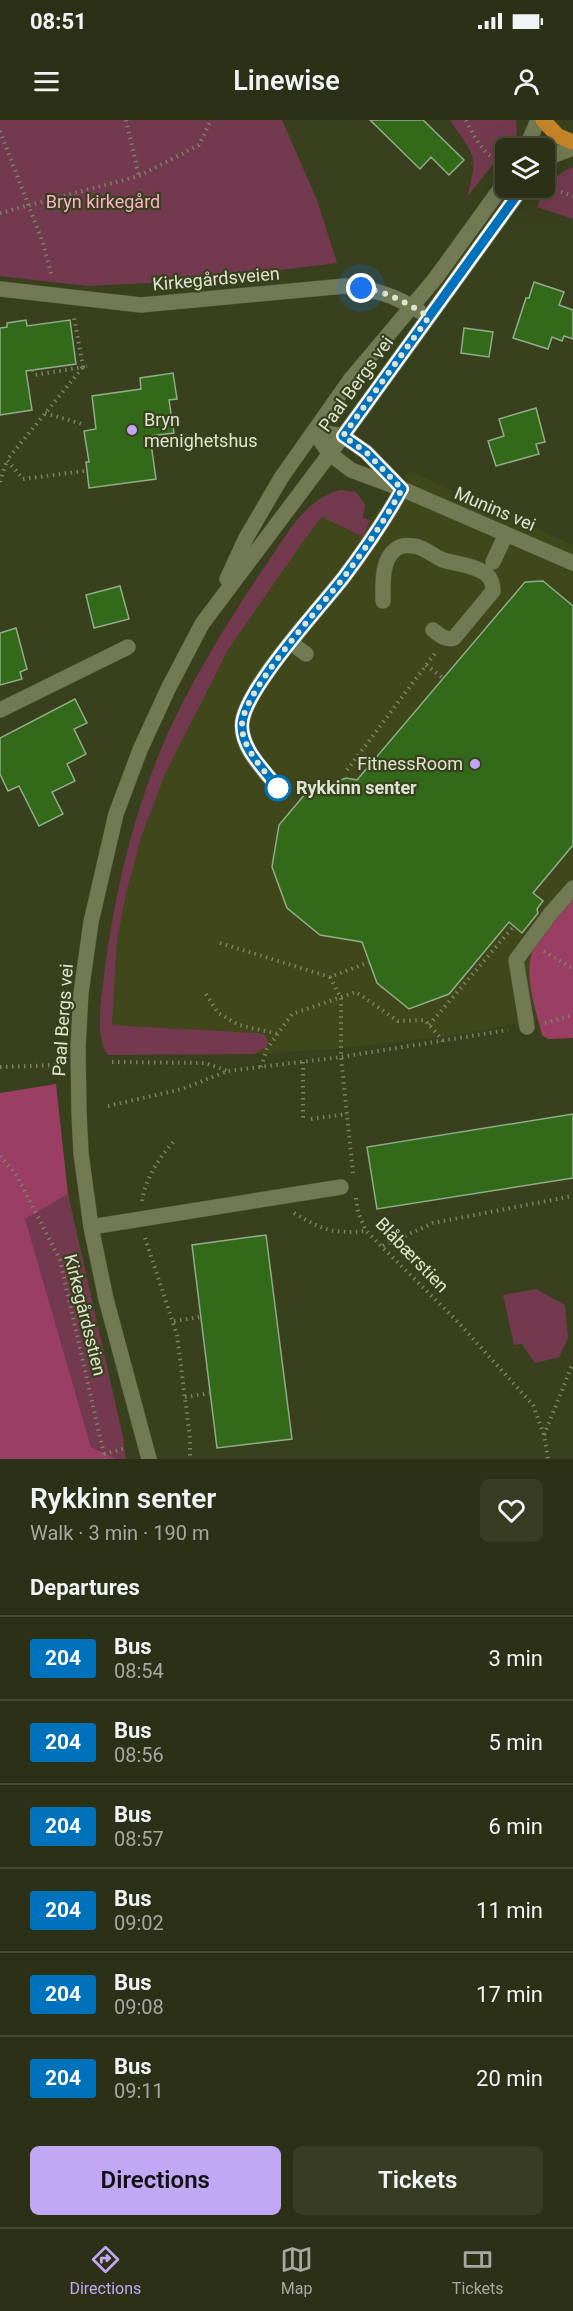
<!DOCTYPE html>
<meta charset="utf-8">
<style>
:root{--surface:#2b3016;--page:#373c23;--text:#f1f3f6;--muted:#a6a9a1;--line:#474b35;--accent:#c0a8f4}
body{margin:0;font-family:Roboto,sans-serif;background:var(--page);color:var(--text);height:100vh;display:flex;flex-direction:column;font-size:22px;white-space:nowrap}
*{box-sizing:border-box;margin:0}
p{font-size:20px;color:var(--muted)}
.icon{flex:none;width:33px;height:33px;fill:none;stroke:currentColor;stroke-width:2;stroke-linecap:round;stroke-linejoin:round}
.map{position:relative;height:1339px;overflow:hidden}
.details{display:flex;flex-direction:column;background:var(--surface);flex:1}
.details>*{flex:none}
.badge{padding:0 12px;border-radius:4px;font-size:21px;line-height:39px}
.buttons{position:absolute;left:495px;top:18px;display:grid;gap:12px}
.buttons a{display:grid;place-items:center;width:60px;height:60px;border-radius:9px;background:var(--surface);box-shadow:0 6px 24px #0002,0 0 0 2px var(--line);font-size:30px}
.you{position:absolute;width:30px;height:30px;margin:-15px;border:4px solid #fff;border-radius:50%;background:#1a73e8;box-shadow:0 0 0 9px #1a73e833}
.map>.badge{position:absolute;translate:-50% -50%;box-shadow:0 0 0 3px #fff}
h2{padding:0 30px;font-size:22px;line-height:54px}
.round{display:grid;place-items:center;flex:none;width:63px;height:63px;border-radius:9px;background:var(--page)}
.head{display:flex;align-items:center;justify-content:space-between;height:102px;padding:0 30px}
h1{font-size:28px;font-weight:600;line-height:45px}
.action{display:flex;gap:12px;margin-top:auto;padding:12px 30px}
.action a{flex:1;height:69px;border-radius:9px;background:var(--accent);color:#111;font-size:24px;font-weight:600;line-height:69px;text-align:center}
.action a+a{background:var(--page);color:var(--text)}
ul{padding:0;list-style:none}
li{display:flex;align-items:center;gap:18px;height:84px;padding:0 30px;border-top:2px solid var(--line)}
li div{flex:1}
li b{display:block;font-size:22px}
li em{font-style:normal}
li .badge{min-width:66px;font-weight:700;text-align:center}
.status{display:flex;justify-content:space-between;align-items:center;height:42px;padding:0 30px;background:var(--surface);direction:ltr}
.status svg{height:16px;fill:currentColor}
header{display:flex;justify-content:space-between;align-items:center;height:78px;padding:0 30px;background:var(--surface);font-size:27px;font-weight:600}
.menu{display:flex;justify-content:space-around;align-items:center;height:84px;border-top:2px solid var(--line);background:var(--surface);font-size:16px;color:var(--muted)}
.menu a{display:grid;justify-items:center;gap:3px}
.menu .active{color:var(--accent)}
.map>svg:first-child{display:block}
.built{fill:#3f471b}
.green{fill:#733a4f}
.forest{fill:#9a3f63}
.building{fill:#326a1a;stroke:#92ab8a;stroke-width:1.5}
.lines{fill:none;stroke-linecap:round;stroke-linejoin:round}
.minor-casing{stroke:#565b3c;stroke-width:16}
.major-casing{stroke:#565b3c;stroke-width:16}
.path{stroke:#7b8164;stroke-width:4;stroke-dasharray:1.5 4.5;stroke-linecap:butt}
.minor{stroke:#727a54;stroke-width:15}
.major{stroke:#c58429;stroke-width:15}
.line-casing{stroke:#fff;stroke-width:14}
.line{stroke:#0072bc;stroke-width:9}
.walk{stroke:#dfe4d0;stroke-width:6;stroke-dasharray:0 10.8}
.poi-dot{fill:#c0a8f4;stroke:#39401d;stroke-width:2}
.stop-dot{fill:#fff;stroke:#0072bc;stroke-width:3}
.labels{text-anchor:middle;stroke-width:4.5;stroke-linejoin:round;paint-order:stroke}
.park-label{font-size:18px;fill:#fcb0c9;stroke:#39401d}
.street-label{font-size:18px;fill:#dfe4d0;stroke:#39401d}
.poi-label{font-size:18px;fill:#dfe4d0;stroke:#39401d;text-anchor:start}
.stop-label{font-size:18px;font-weight:bold;fill:#dfe4d0;stroke:#39401d;text-anchor:start}
</style>
<div class="status"><b>08:51</b><svg viewBox="0 0 49 12"><path d="M0 12V9h3v3zM5 12V6h3v6zM10 12V3h3v9zM15 12V0h3v12zM26 1h20v11H26zM47 4h2v5h-2z"/></svg></div>
<header><svg class="icon" aria-label="menu" viewBox="0 0 24 24"><path d="M4 6h16M4 12h16M4 18h16"/></svg>Linewise<svg class="icon" aria-label="person" viewBox="0 0 24 24"><circle cx="12" cy="8" r="4"/><path d="M4 21q1-7 8-7t8 7"/></svg></header>
<div class="map">
<svg width="573" height="1339" viewBox="0 0 573 1339">
<rect width="100%" height="100%" fill="#39401d"/>
<path class="built" d="M410 351 573 425V776L530 861 539 900 451 916 333 929 254 934 267 925 257 913 112 905 117 820 127 770 141 718 165 654 228 530 302 423 323 397 363 417 370 400Z"/>
<path class="green" d="M0 0H282L317 80 337 143 192 161 88 166 0 156Z
M450 0H516L517 13 512 28H506L505 34 502 33 467 77C479 33 474 36 450 0Z
M573 47V99L537 87C544 69 554 54 573 47Z
M341 370 356 372 365 384 363 398 370 400 363 417 322 397 302 423 228 530 165 654 141 718 127 770 117 820 112 905 257 913 265 915 268 922 267 926 254 934 108 935C94 918 102 876 104 855 115 768 137 677 175 598 201 545 233 493 266 445 285 417 305 378 341 370Z
M68 1074 123 1317 126 1339H117L91 1327 24 1099Z
M536 1169 565 1185 568 1218 559 1237 535 1243 522 1224 514 1225 503 1175Z"/>
<path class="forest" d="M573 776V918L548 919 542 915C536 889 524 859 532 832 537 812 559 791 573 776Z
M56 964 68 1074 25 1099 91 1327 117 1339H0V973Z"/>
<path class="building" d="M370 0H423L464 40 449 55 431 37 420 49Z
M534 162 564 172 559 185 573 190V219L564 216 562 221 552 217 548 229 513 218 526 178H529Z
M26 200 27 206 70 200 76 244 26 251 32 290 0 295V208L7 207V203Z
M464 208 493 212 489 237 461 233Z
M173 253 177 279 169 280 174 313 150 316 156 359 89 368 86 342H89L84 311 96 309 92 276 141 269 140 258Z
M536 288 545 322 536 324 539 334 496 346 488 321 504 316 499 299Z
M543 461 573 486V725L533 773 543 781 537 789 538 793 522 813 509 802 449 874 409 889 377 863 362 822 320 815 287 788 272 747 279 705 306 673 346 658 357 660 525 462Z
M120 466 129 499 94 508 86 475Z
M16 508 27 549 20 552 22 559 0 565V513Z
M75 579 87 603 74 609 86 634 67 644 75 661 52 672 63 694 39 706 19 666 8 671 0 654V618Z
M573 994V1058L377 1089 367 1027Z
M266 1115 292 1319 217 1328 192 1125Z"/>
<g class="lines">
<defs>
<path id="minor" d="M526 28 538 0
M544 44 552 36 573 28
M0 169 141 185 345 166C375 170 393 174 419 191
M314 311 329 333 351 350 402 369 573 443
M314 311 343 316 366 332 397 364
M493 442 506 414
M227 459 246 418 281 358 350 260 435 159 506 61
M383 481C383 464 381 440 396 429 401 425 408 425 414 426 424 427 433 436 443 440 456 444 475 445 486 454 491 458 493 465 493 471L454 518C446 521 440 515 433 510
M291 523 306 534
M0 590 128 527
M278 668C264 650 242 630 242 606 241 572 321 487 344 457 365 429 385 400 402 369
M527 907 516 840 551 793 573 768
M91 1107 341 1067
M149 1339 106 1179 91 1107 81 1033 79 993 78 927 81 873 91 802 116 694 140 630 168 569 202 504 343 316 522 68"/>
<path id="major" d="M543 0 558 16 573 22"/>
</defs>
<use href="#minor" class="minor-casing"/>
<use href="#major" class="major-casing"/>
<path class="path" d="M126 0 139 56
M466 0C475 19 482 31 499 43
M0 11 43 123 52 157
M544 66 573 76
M0 93 139 56 199 25 211 0
M33 250 35 255 83 247 74 197
M45 293 85 305
M84 351 23 359 7 340 83 247 87 246
M0 362 7 340
M426 545 443 558
M347 650 436 532
M220 823 330 857 369 842
M544 831 573 849
M330 857 341 878V937L353 1053
M206 874 218 893 239 905 278 914
M545 903 573 895
M429 905 514 806
M112 942 205 943 228 951
M303 942V1000
M0 947 58 945
M261 947 267 929 292 894 356 872 398 901 425 900 443 921
M108 986 182 969 228 951 341 937 508 910
M311 999 347 994
M0 1036 17 1056 60 1140 105 1339
M356 1078 358 1092 366 1111 456 1200 533 1285 544 1315 548 1339
M142 1081C146 1057 159 1038 175 1020
M294 1093C323 1110 332 1114 366 1111
M145 1118 177 1215 190 1318V1339
M383 1126 433 1103 573 1076
M174 1201 201 1197
M185 1277 210 1273
M544 1315 573 1243
M104 1334 126 1328"/>
<use href="#minor" class="minor"/>
<use href="#major" class="major"/>
</g>
<g class="lines">
<defs>
<path id="line" d="M278 668C265 650 242 630 242 606 241 573 321 487 344 457 365 429 385 400 402 369L366 332 343 316 522 68"/>
</defs>
<use href="#line" class="line-casing"/>
<use href="#line" class="line"/>
<path class="walk" d="M278 668C265 651 242 629 242 606 241 573 321 487 344 457 365 429 385 400 402 369L366 332 343 316 429 197C407 183 387 171 361 168"/>
</g>
<g class="poi-dot">
<circle cx="132" cy="310" r="6"/>
<circle cx="475" cy="644" r="6"/>
</g>
<circle class="stop-dot" cx="278" cy="668" r="12"/>
<g class="labels">
<g class="park-label">
<text x="103" y="88">Bryn kirkegård</text>
</g>
<g class="street-label">
<text transform="translate(216 159) rotate(-5)" y="6">Kirkegårdsveien</text>
<text transform="translate(356 264) rotate(-54)" y="6">Paal Bergs vei</text>
<text transform="translate(495 389) rotate(23)" y="6">Munins vei</text>
<text transform="translate(63 900) rotate(-86)" y="6">Paal Bergs vei</text>
<text transform="translate(412 1135) rotate(46)" y="6">Blåbærstien</text>
<text transform="translate(85 1195) rotate(76)" y="6">Kirkegårdsstien</text>
</g>
<g class="poi-label">
<text x="144" y="306">Bryn<tspan x="144" dy="21">menighetshus</tspan></text>
<text x="463" y="650" text-anchor="end">FitnessRoom</text>
</g>
<g class="stop-label">
<text x="296" y="674">Rykkinn senter</text>
</g>
</g>
</svg>
<div class="buttons">
<a><svg class="icon" aria-label="layers" viewBox="0 0 24 24"><path d="M12 4l9 5-9 5-9-5zM3 14l9 5 9-5"/></svg></a>
</div>
<div class="you" style="left:361px;top:168px"></div>
</div>
<section class="details">
<div class="head"><div><h1>Rykkinn senter</h1><p>Walk · 3 min · 190 m</p></div><a class="round"><svg class="icon" aria-label="heart" viewBox="0 0 24 24"><path d="M12 20l-8-8c-3-5 5-10 8-4 3-6 11-1 8 4z"/></svg></a></div>
<h2>Departures</h2>
<ul>
<li><span class="badge" style="background:#0072bc;color:#fff">204</span><div><b>Bus</b><p>08:54</p></div><em>3 min</em></li>
<li><span class="badge" style="background:#0072bc;color:#fff">204</span><div><b>Bus</b><p>08:56</p></div><em>5 min</em></li>
<li><span class="badge" style="background:#0072bc;color:#fff">204</span><div><b>Bus</b><p>08:57</p></div><em>6 min</em></li>
<li><span class="badge" style="background:#0072bc;color:#fff">204</span><div><b>Bus</b><p>09:02</p></div><em>11 min</em></li>
<li><span class="badge" style="background:#0072bc;color:#fff">204</span><div><b>Bus</b><p>09:08</p></div><em>17 min</em></li>
<li><span class="badge" style="background:#0072bc;color:#fff">204</span><div><b>Bus</b><p>09:11</p></div><em>20 min</em></li>
</ul>
<div class="action"><a>Directions</a><a>Tickets</a></div>
</section>
<nav class="menu">
<a class="active"><svg class="icon" aria-label="directions" viewBox="0 0 24 24"><path d="M12 3l9 9-9 9-9-9zM9 14v-3h6M13 9l2 2-2 2"/></svg>Directions</a>
<a><svg class="icon" aria-label="map" viewBox="0 0 24 24"><path d="M3 6l6-2 6 2 6-2v14l-6 2-6-2-6 2zM9 4v14M15 6v14"/></svg>Map</a>
<a><svg class="icon" aria-label="tickets" viewBox="0 0 24 24"><path d="M3 7h18v10H3zM15 7v10"/></svg>Tickets</a>
</nav>
